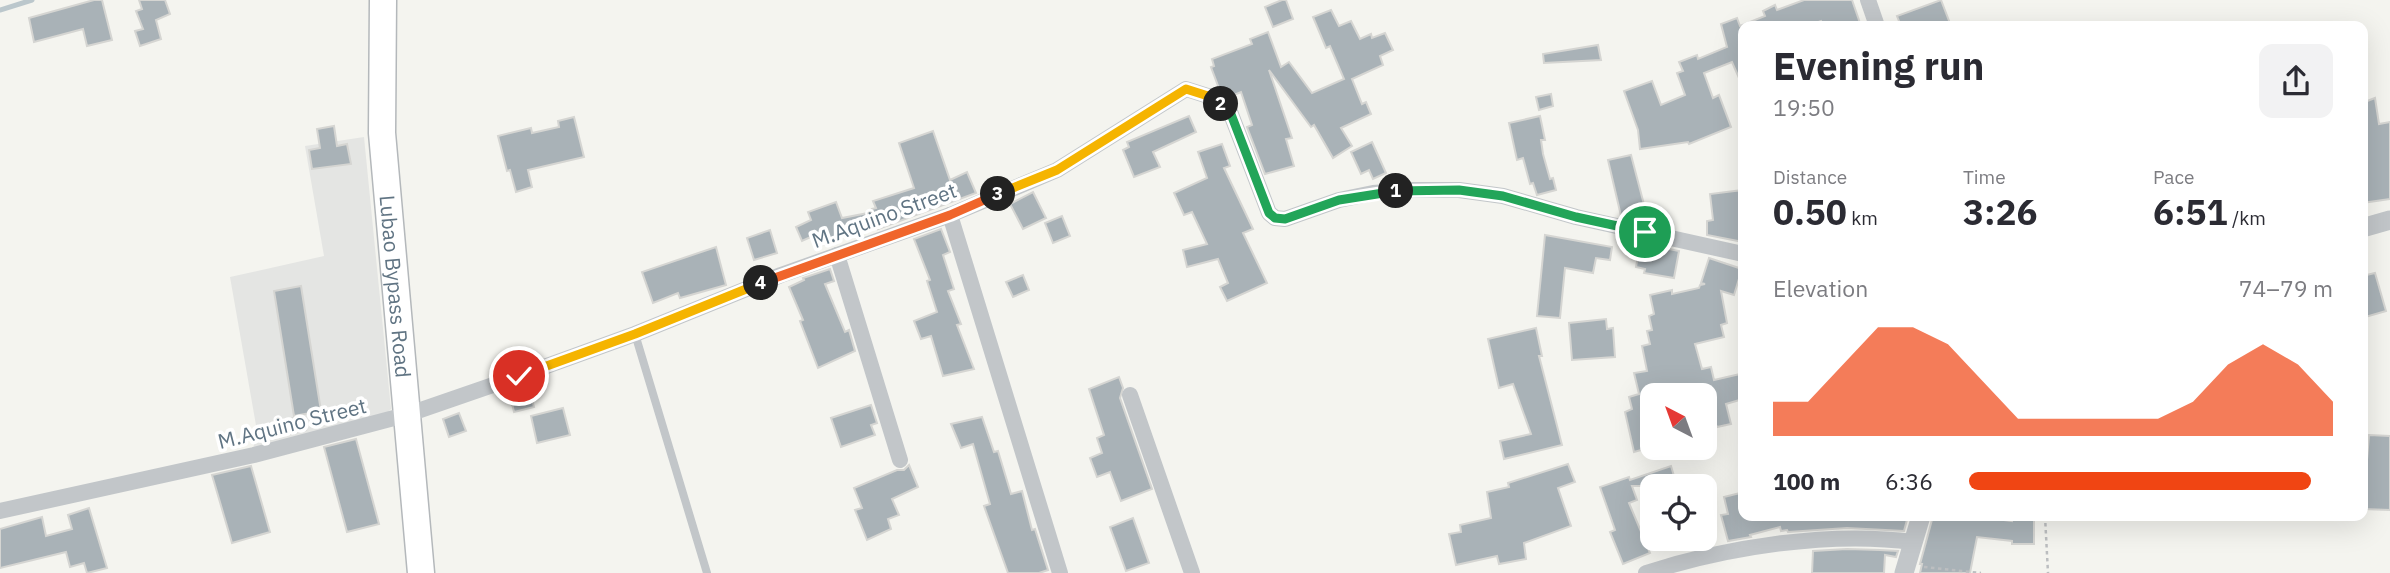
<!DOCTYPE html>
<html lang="en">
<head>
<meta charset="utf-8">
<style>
  :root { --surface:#fff; --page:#f2f2f3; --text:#2b2b33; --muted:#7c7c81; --accent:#f04513 }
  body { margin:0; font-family:"IBM Plex Sans",sans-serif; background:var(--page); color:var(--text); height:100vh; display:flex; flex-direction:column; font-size:26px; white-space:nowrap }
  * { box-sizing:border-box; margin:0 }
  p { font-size:23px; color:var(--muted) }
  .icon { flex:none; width:38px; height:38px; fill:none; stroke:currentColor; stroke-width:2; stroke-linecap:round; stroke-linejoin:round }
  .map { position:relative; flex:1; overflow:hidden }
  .side { position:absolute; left:1738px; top:21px; width:630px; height:500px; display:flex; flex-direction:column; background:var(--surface); border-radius:14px; box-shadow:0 7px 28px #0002 }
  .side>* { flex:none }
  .needle { width:46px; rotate:319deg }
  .tools { position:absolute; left:1640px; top:383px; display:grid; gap:14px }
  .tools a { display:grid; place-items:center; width:77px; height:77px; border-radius:14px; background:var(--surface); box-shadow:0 7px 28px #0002; font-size:35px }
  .pin { position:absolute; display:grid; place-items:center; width:60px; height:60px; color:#fff; margin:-30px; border:4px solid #fff; border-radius:50%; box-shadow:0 2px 7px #0007 }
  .km { position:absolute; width:35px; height:35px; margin:-18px; border-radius:50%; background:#222; color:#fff; font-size:19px; line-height:35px; text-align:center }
  .round { display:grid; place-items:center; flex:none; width:74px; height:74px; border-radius:14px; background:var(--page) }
  .overview { display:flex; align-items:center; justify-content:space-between; height:119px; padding:0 35px }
  h1 { font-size:38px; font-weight:700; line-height:52px }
  .figures { display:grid; grid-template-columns:repeat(3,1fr); gap:10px; height:119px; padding:7px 35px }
  .figures div { display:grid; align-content:center }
  .figures b { font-size:35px; font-weight:700 }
  .figures small { font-size:19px; font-weight:400 }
  .figures p { font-size:19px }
  .chart { height:196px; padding:14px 35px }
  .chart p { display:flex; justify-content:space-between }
  .chart svg { width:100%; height:126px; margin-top:7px; fill:var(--accent); opacity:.7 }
  ul { padding:0 35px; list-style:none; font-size:23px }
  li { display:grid; grid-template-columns:112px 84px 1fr; align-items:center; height:52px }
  li i { height:18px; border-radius:9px; background:var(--accent) }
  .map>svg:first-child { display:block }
  .built { fill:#e4e5e3 }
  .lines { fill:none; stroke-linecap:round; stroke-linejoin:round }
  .stream { stroke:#bbc7cc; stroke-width:5 }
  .building { fill:#a9b2b7; stroke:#d5d5d2; stroke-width:2 }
  .trunk-casing { stroke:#b4b8bb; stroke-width:29 }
  .path { stroke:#bcbec0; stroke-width:2.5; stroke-dasharray:3.5 3.5; stroke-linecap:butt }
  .service { stroke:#c2c6c9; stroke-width:8 }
  .minor { stroke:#c2c6c9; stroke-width:16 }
  .tertiary { stroke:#c2c6c9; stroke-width:19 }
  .trunk { stroke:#fff; stroke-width:26 }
  .split-1-casing { stroke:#fff; stroke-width:14 }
  .split-2-casing { stroke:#fff; stroke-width:14 }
  .split-3-casing { stroke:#fff; stroke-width:14 }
  .split-4-casing { stroke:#fff; stroke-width:14 }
  .split-5-casing { stroke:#fff; stroke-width:14 }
  .split-1 { stroke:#22a559; stroke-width:9 }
  .split-2 { stroke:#22a559; stroke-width:9 }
  .split-3 { stroke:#f5b400; stroke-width:9 }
  .split-4 { stroke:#f0652b; stroke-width:9 }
  .split-5 { stroke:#f5b400; stroke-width:9 }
  .labels { text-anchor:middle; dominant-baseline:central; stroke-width:7; stroke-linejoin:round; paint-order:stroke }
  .street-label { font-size:21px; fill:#607483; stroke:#fff }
</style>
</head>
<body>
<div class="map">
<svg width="2390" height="573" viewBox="0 0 2390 573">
  <rect width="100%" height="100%" fill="#f4f4ef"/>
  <path class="built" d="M 364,137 L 391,409 L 387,413 L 253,449 L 257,431 L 230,277 L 324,256 L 305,146 Z"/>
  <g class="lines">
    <path class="stream" d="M 0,10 L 32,0"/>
  </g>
  <g class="building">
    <path d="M 94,0 L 102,0 L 112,40 L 87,46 L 83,29 L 34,42 L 29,18 Z"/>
    <path d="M 139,0 L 165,0 L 170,14 L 156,20 L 161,39 L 140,46 L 135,31 L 143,29 L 136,11 L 142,9 Z"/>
    <path d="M 1282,0 L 1286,0 L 1293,19 L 1273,27 L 1265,7 Z"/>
    <path d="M 1804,0 L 1852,0 L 1861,26 L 1823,26 L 1821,21 L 1808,26 L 1743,26 L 1743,87 L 1732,62 L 1704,73 L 1713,98 L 1719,95 L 1731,127 L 1689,144 L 1688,142 L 1640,149 L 1638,130 L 1624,91 L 1652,81 L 1661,105 L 1685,95 L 1677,73 L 1683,71 L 1679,62 L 1697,55 L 1698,59 L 1727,47 L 1721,24 L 1737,18 L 1740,26 L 1765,16 L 1763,11 L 1775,5 L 1777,10 Z"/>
    <path d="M 1941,0 L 1951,26 L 1901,26 L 1897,16 Z"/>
    <path d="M 1331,10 L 1339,26 L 1351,21 L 1360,39 L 1371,34 L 1372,38 L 1385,33 L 1393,50 L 1380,56 L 1383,65 L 1352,79 L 1362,104 L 1366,102 L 1371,114 L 1341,128 L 1352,146 L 1333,158 L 1314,125 L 1311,127 L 1269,70 L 1292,138 L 1286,139 L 1294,166 L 1265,174 L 1247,127 L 1252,125 L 1241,92 L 1229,97 L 1220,91 L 1211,67 L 1214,66 L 1212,59 L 1252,44 L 1250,39 L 1268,32 L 1281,67 L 1289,62 L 1312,93 L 1344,79 L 1330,46 L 1326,48 L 1313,17 Z"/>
    <path d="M 1598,45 L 1601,60 L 1544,63 L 1543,54 Z"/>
    <path d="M 1551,94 L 1553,106 L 1539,110 L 1536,97 Z"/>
    <path d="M 2375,98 L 2379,124 L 2390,122 L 2390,199 L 2362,203 L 2362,103 Z"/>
    <path d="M 1189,116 L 1196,132 L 1153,152 L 1160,167 L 1134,177 L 1123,150 L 1129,147 L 1127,142 Z"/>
    <path d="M 1540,116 L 1545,140 L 1541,140 L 1543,154 L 1550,179 L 1553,178 L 1556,190 L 1537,195 L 1533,183 L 1530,184 L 1523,158 L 1517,160 L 1509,123 Z"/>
    <path d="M 574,117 L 584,157 L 528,170 L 532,187 L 516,192 L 510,170 L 507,171 L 498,136 L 531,128 L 532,133 L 559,127 L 558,121 Z"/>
    <path d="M 334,126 L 337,146 L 347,144 L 351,164 L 312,169 L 309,150 L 320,148 L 317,129 Z"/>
    <path d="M 933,131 L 950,180 L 967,172 L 976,193 L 878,229 L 878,226 L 836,234 L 838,241 L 818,246 L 815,235 L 802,241 L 796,227 L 811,220 L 808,212 L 836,202 L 842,218 L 873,212 L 872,209 L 876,208 L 873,201 L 914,188 L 899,143 Z"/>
    <path d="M 1372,142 L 1386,173 L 1373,179 L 1369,170 L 1361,174 L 1351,152 Z"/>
    <path d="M 1222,144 L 1230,166 L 1224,168 L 1253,229 L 1243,233 L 1267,283 L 1227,301 L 1220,287 L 1228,283 L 1218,259 L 1187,267 L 1183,250 L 1207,244 L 1192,212 L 1184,215 L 1174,193 L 1207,178 L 1198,152 Z"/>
    <path d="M 1631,155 L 1647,216 L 1633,219 L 1621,216 L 1608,160 Z"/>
    <path d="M 1743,190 L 1743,242 L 1707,235 L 1707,221 L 1713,220 L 1710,194 Z"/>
    <path d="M 1033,192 L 1046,218 L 1023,229 L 1010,204 Z"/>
    <path d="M 1062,216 L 1070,236 L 1053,243 L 1045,223 Z"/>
    <path d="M 941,229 L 950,252 L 943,255 L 954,289 L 948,291 L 961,324 L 957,325 L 974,369 L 943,376 L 931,336 L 921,339 L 914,321 L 937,312 L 927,281 L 930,280 L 914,239 Z"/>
    <path d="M 770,230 L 777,253 L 754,260 L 747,238 Z"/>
    <path d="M 1545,235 L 1612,247 L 1610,260 L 1596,258 L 1593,273 L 1565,268 L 1560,318 L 1537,316 Z"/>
    <path d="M 1649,245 L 1679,251 L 1674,278 L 1644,273 L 1645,269 L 1636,267 L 1638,255 L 1647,256 Z"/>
    <path d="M 716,247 L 726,285 L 680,298 L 678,293 L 653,303 L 642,272 Z"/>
    <path d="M 1709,258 L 1742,269 L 1734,295 L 1721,291 L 1727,323 L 1721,325 L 1724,337 L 1695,344 L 1702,369 L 1711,367 L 1714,380 L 1740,374 L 1743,399 L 1726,404 L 1731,424 L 1717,427 L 1715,423 L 1704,426 L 1704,396 L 1648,396 L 1652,409 L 1652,447 L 1634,452 L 1625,412 L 1632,409 L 1629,397 L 1639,394 L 1634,373 L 1647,371 L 1642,346 L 1650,344 L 1647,331 L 1652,330 L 1649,316 L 1654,314 L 1650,295 L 1672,290 L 1672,294 L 1699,288 L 1700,285 L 1705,284 L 1701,283 Z"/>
    <path d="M 830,269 L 834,281 L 825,284 L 845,332 L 849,330 L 855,351 L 818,368 L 800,321 L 803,320 L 789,287 L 804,280 L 803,278 Z"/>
    <path d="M 2375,273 L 2386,311 L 2362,318 L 2362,276 Z"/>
    <path d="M 1023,275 L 1029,290 L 1013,297 L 1006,282 Z"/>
    <path d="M 301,286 L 321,411 L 294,416 L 274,291 Z"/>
    <path d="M 1606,319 L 1607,329 L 1613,328 L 1615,357 L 1572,360 L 1569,323 Z"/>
    <path d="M 1536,328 L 1542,356 L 1539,356 L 1562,445 L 1504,459 L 1500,441 L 1531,434 L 1513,384 L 1499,388 L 1488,339 Z"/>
    <path d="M 1119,377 L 1123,388 L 1120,398 L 1152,489 L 1121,501 L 1110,472 L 1097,477 L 1090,458 L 1102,453 L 1097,438 L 1104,435 L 1089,389 Z"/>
    <path d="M 528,384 L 534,407 L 514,412 L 509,391 Z"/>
    <path d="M 871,405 L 877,423 L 871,425 L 875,435 L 841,447 L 831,418 Z"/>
    <path d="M 563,408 L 570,435 L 537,443 L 531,416 Z"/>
    <path d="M 459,413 L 466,431 L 449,437 L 443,419 Z"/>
    <path d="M 302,416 L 306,430 L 290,434 L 286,420 Z"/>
    <path d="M 982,417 L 994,452 L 998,451 L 1011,494 L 1022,491 L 1032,530 L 1035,529 L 1048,570 L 1039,573 L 1008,573 L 984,506 L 990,504 L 973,444 L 961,448 L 951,424 Z"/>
    <path d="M 2369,435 L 2390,436 L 2390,510 L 2363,509 Z"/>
    <path d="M 356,439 L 379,524 L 347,532 L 324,447 Z"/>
    <path d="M 1568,464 L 1575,482 L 1558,488 L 1571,526 L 1524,543 L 1526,559 L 1499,564 L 1497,556 L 1456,565 L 1449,534 L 1461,532 L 1460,525 L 1491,518 L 1487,492 L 1509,487 L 1508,483 Z"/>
    <path d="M 909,465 L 918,487 L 892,499 L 899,515 L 888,519 L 891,529 L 867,540 L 855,510 L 862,508 L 854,488 L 897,470 L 904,470 Z"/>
    <path d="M 251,466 L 270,532 L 232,543 L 212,475 Z"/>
    <path d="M 1671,466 L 1677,486 L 1632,486 L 1637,500 L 1629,503 L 1650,553 L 1623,564 L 1610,532 L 1615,530 L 1600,487 L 1629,477 L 1630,480 Z"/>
    <path d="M 1740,493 L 1743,516 L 1908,516 L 1904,531 L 1847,528 L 1788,532 L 1787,530 L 1781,531 L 1780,527 L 1750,535 L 1751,537 L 1728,541 L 1721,515 L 1728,514 L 1724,497 Z"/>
    <path d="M 89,508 L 107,568 L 87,573 L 84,563 L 70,567 L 66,552 L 0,568 L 0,529 L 42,517 L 46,536 L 72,529 L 68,515 Z"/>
    <path d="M 1933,516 L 1974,516 L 2012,521 L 2012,518 L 2034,518 L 2034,544 L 2012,544 L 2012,541 L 1977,537 L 1970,573 L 1920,573 L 1922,564 L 1920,564 Z"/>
    <path d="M 1133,518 L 1149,563 L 1126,571 L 1110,527 Z"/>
    <path d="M 1847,549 L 1880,550 L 1898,551 L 1896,557 L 1885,555 L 1884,573 L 1812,573 L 1813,551 Z"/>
  </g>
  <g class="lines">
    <g class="trunk-casing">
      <g id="trunk">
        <path id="s1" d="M 383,0 L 382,133 L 421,573"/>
      </g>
    </g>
    <g class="path">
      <path d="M 2045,516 L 2048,573"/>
      <path d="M 1924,567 L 1981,573"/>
    </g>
    <path class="service" d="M 635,334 L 707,573"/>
    <g class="minor">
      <path d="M 1868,0 L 1877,26"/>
      <path d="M 950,215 L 1060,573"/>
      <path d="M 837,255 L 900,460"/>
      <path d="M 1130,395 L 1192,573"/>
      <path d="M 0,511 L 254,455 L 409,414 L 519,376 L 635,334 L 781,275 L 950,215 L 1057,170 L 1186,89 L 1208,96 L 1229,109 L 1269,213 L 1275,218 L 1285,219 L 1339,200 L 1373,193 L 1413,190 L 1459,190 L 1503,196 L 1576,217 L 1743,254"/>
      <path d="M 1646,573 C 1726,547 1829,531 1913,542"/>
    </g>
    <g class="tertiary">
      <path d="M 2362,228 L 2390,220"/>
      <path d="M 1904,573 L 1921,516"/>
    </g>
    <use href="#trunk" class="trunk"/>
  </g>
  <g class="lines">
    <g class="split-1-casing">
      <path id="split-1" d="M 1396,191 L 1459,190 L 1503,196 L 1576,217 L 1645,232"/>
    </g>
    <g class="split-2-casing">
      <path id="split-2" d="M 1221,104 L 1229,109 L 1269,213 L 1275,218 L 1285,219 L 1339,200 L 1396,191"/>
    </g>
    <g class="split-3-casing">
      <path id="split-3" d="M 998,194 L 1057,170 L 1186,89 L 1208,96 L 1221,104"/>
    </g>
    <g class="split-4-casing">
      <path id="split-4" d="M 761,283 L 950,215 L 998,194"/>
    </g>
    <g class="split-5-casing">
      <path id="split-5" d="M 519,376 L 635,334 L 761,283"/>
    </g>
    <use href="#split-1" class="split-1"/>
    <use href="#split-2" class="split-2"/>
    <use href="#split-3" class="split-3"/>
    <use href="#split-4" class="split-4"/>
    <use href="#split-5" class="split-5"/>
  </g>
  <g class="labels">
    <g class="street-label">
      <text transform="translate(884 215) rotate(-20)">M.Aquino Street</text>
      <text stroke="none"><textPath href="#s1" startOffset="287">Lubao Bypass Road</textPath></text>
      <text transform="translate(292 423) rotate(-14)">M.Aquino Street</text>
    </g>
  </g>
</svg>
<div class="tools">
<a><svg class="needle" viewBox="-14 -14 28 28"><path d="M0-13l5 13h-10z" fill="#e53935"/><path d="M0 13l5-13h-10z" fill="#7c7c81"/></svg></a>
<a><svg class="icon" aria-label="locate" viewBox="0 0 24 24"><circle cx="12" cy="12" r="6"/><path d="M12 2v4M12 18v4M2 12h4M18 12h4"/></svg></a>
</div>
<div class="pin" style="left:1645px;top:232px;background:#1e9e55"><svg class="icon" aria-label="arrive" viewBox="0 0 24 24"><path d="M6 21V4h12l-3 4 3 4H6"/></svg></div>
<div class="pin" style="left:519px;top:376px;background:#d93025"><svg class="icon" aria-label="check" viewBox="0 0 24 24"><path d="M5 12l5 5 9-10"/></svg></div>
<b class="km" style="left:1396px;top:191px">1</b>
<b class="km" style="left:1221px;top:104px">2</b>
<b class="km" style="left:998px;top:194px">3</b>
<b class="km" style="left:761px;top:283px">4</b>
<section class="side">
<div class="overview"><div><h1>Evening run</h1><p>19:50</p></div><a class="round"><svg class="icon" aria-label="share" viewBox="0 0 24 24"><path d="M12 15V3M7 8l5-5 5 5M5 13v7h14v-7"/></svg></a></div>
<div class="figures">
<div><p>Distance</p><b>0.50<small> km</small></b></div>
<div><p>Time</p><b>3:26</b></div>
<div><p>Pace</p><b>6:51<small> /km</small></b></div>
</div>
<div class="chart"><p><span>Elevation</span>74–79 m</p>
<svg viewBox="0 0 160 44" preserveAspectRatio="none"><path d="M0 44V32L10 32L20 19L30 6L40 6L50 12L60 25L70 38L80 38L90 38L100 38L110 38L120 32L130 19L140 12L150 19L160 32V44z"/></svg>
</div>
<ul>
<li><b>100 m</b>6:36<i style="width:94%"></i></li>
</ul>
</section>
</div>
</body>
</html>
